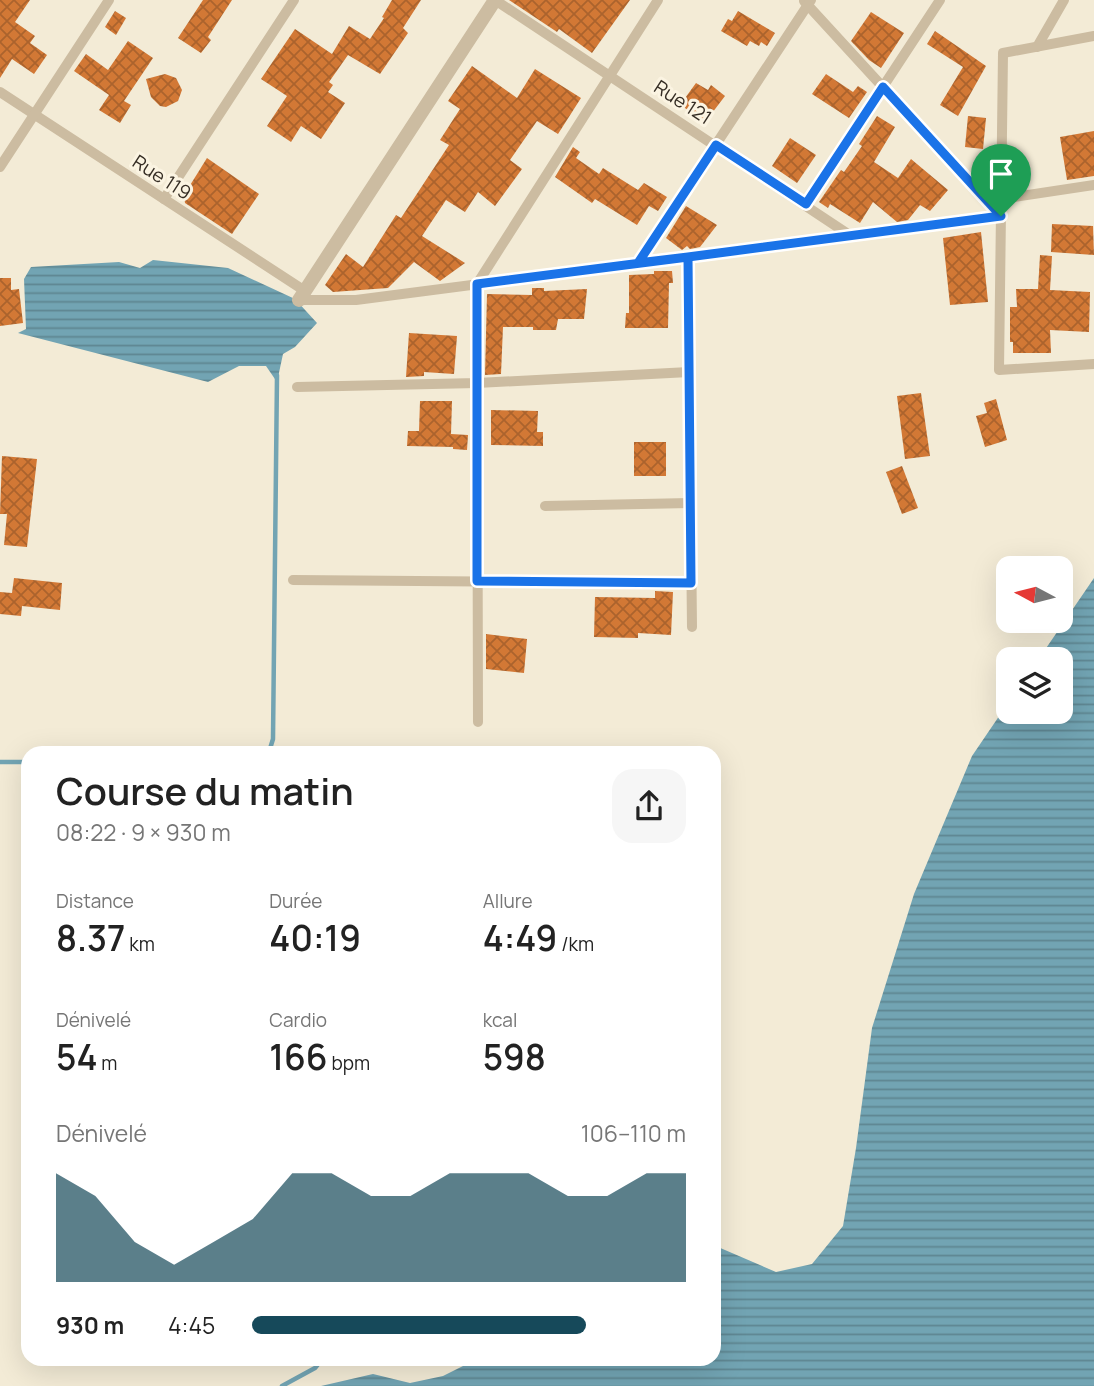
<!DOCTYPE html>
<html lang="fr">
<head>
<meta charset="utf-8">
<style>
  :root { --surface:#fff; --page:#f6f6f6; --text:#222; --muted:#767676; --accent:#16495a }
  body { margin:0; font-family:Manrope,sans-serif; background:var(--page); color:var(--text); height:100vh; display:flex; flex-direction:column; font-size:26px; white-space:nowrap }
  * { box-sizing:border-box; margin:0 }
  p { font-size:23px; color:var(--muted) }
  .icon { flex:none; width:38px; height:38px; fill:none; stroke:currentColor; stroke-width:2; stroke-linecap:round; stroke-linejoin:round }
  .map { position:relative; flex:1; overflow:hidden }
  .details { position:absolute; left:21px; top:746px; width:700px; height:620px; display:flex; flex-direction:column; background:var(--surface); border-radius:21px; box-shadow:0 7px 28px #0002 }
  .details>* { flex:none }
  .needle { width:46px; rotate:277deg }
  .tools { position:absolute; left:996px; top:556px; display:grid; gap:14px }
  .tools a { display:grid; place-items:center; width:77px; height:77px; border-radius:14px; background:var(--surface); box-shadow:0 7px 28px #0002; font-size:35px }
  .pin { position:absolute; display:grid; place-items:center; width:60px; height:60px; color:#fff; margin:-72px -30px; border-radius:50% 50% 50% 0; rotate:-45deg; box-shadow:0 0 7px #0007 }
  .pin .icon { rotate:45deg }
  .round { display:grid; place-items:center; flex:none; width:74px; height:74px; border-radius:21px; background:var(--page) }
  .overview { display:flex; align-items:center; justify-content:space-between; height:119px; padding:0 35px }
  h1 { font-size:38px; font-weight:600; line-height:52px }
  .metrics { display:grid; grid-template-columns:repeat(3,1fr); gap:10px; height:119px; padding:7px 35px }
  .metrics div { display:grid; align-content:center }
  .metrics b { font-size:35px; font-weight:600 }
  .metrics small { font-size:19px; font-weight:400 }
  .metrics p { font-size:19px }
  .chart { height:196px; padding:14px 35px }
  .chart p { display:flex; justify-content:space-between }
  .chart svg { width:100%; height:126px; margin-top:7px; fill:var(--accent); opacity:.7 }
  ul { padding:0 35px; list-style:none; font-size:23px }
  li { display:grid; grid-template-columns:112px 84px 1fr; align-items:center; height:52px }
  li i { height:18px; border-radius:9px; background:var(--accent) }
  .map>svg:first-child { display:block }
  .water { fill:url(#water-rules) }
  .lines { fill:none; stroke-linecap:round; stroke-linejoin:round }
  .stream { stroke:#72a4b3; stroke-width:4.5 }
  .building { fill:url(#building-cross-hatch) }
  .minor { stroke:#ccbca1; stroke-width:10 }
  .tertiary { stroke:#ccbca1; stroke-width:14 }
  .route-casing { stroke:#fff; stroke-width:14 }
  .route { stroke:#1a73e8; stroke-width:9 }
  .labels { text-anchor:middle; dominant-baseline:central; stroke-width:6; stroke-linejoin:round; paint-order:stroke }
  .street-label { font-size:19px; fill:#352d24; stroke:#fbf4e2 }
</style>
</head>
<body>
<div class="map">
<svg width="1094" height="1386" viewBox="0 0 1094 1386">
  <defs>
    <pattern id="water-rules" width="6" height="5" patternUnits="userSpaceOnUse" patternTransform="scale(1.75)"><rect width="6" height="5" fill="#72a4b3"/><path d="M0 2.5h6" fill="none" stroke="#5e8691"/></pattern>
    <pattern id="building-cross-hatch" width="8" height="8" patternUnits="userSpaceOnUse" patternTransform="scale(1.75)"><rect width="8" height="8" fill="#d27835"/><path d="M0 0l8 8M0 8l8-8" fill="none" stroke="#ab632d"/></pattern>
  </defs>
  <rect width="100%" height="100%" fill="#f3ebd6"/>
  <g class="water">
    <path d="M 153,260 L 228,268 L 295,299 L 317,323 L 295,347 L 283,354 L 277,382 L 266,366 L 239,366 L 208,382 L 18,333 L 26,329 L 24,279 L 31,267 L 119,262 L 140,268 Z"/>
    <path d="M 1094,578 L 1094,1386 L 321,1386 L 373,1374 L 410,1383 L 443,1376 L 479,1358 L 714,1358 L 714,1243 L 718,1247 L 776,1272 L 812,1264 L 843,1226 L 856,1148 L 872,1028 L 914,894 L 972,756 L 1008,703 L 1008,712 L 1060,712 L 1060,660 L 1038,660 Z"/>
  </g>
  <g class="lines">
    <g class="stream">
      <path d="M 269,752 L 273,739 L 277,375"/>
      <path d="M 0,762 L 28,762"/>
      <path d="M 282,1386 L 315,1368 L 323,1358"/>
    </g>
  </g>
  <g class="building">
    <path d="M 0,0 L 30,0 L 15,22 L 35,36 L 30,43 L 47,55 L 34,74 L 12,59 L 0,78 Z"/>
    <path d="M 203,0 L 232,0 L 208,37 L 211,40 L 201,53 L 178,38 Z"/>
    <path d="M 392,0 L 421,0 L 403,28 L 408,33 L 380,74 L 348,55 L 329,82 L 333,85 L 328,92 L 345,103 L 321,139 L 301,126 L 291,142 L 267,126 L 287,96 L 261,79 L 295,29 L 332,54 L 349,26 L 370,39 L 384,18 L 382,17 Z"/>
    <path d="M 509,0 L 630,0 L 592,53 L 559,29 L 557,32 Z"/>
    <path d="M 115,11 L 126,18 L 116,35 L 105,27 Z"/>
    <path d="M 738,11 L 775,33 L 767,46 L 761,42 L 759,46 L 750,41 L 747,46 L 721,31 L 728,19 L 732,21 Z"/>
    <path d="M 871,12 L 904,33 L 881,68 L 869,60 L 851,41 Z"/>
    <path d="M 935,31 L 986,66 L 958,116 L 940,105 L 963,67 L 927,44 Z"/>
    <path d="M 128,41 L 153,58 L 124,101 L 131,105 L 120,123 L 99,110 L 109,95 L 74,71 L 86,54 L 108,70 Z"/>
    <path d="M 472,66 L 517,98 L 535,69 L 581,98 L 558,134 L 537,121 L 510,160 L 522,169 L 495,206 L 478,192 L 465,212 L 446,200 L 422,236 L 465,263 L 440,281 L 414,262 L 388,288 L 333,292 L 325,285 L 346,254 L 363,267 L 396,215 L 401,218 L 449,145 L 440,140 L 460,109 L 448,101 Z"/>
    <path d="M 165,74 L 176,78 L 182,90 L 178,101 L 166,107 L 160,106 L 151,97 L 146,79 Z"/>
    <path d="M 826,74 L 853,92 L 858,86 L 867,92 L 849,118 L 812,94 Z"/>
    <path d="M 696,83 L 708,90 L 711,85 L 725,96 L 706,121 L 680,105 Z"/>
    <path d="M 877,116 L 895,127 L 874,162 L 898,178 L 911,159 L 948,190 L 930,211 L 920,205 L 908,220 L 897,222 L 873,202 L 860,223 L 830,204 L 828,208 L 819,202 L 841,170 L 844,172 L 862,146 L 859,144 Z"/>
    <path d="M 968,116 L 986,118 L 983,149 L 965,147 Z"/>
    <path d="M 1094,131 L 1094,176 L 1067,180 L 1060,137 Z"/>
    <path d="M 790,138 L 816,155 L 797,183 L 772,166 Z"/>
    <path d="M 573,147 L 580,152 L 576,158 L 599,174 L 603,168 L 638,190 L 644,183 L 667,197 L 658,211 L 649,206 L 637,225 L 595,199 L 592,203 L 555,177 Z"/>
    <path d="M 207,158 L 259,194 L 232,234 L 185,203 L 184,195 Z"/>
    <path d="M 686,206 L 717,225 L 700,247 L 690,249 L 687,246 L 682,250 L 666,238 Z"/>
    <path d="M 1052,224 L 1093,226 L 1094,255 L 1051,252 Z"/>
    <path d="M 981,232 L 988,302 L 950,305 L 943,238 Z"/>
    <path d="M 1040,255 L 1052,256 L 1050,290 L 1090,292 L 1089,332 L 1050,330 L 1051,353 L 1013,353 L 1013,342 L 1010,342 L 1010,307 L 1017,307 L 1016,289 L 1038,289 Z"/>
    <path d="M 654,271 L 672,271 L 673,283 L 669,283 L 668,328 L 625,328 L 626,313 L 629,313 L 629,275 L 654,274 Z"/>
    <path d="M 0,278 L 11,278 L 11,290 L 19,289 L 23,323 L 0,326 Z"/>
    <path d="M 532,288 L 544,288 L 544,291 L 587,289 L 584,319 L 558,319 L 556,330 L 533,330 L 533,327 L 503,327 L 501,374 L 485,375 L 487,294 L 532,295 Z"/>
    <path d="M 409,333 L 457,336 L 454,374 L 424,372 L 424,376 L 406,377 Z"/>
    <path d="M 921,393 L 930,456 L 905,459 L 897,396 Z"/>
    <path d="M 996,399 L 1007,440 L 985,447 L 976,416 L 987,413 L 984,403 Z"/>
    <path d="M 420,401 L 452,401 L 451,434 L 468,435 L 467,450 L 453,449 L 453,447 L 407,446 L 408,431 L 419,431 Z"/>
    <path d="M 491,410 L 538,411 L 537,432 L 543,432 L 543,446 L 491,445 Z"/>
    <rect x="634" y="442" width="32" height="34"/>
    <path d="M 2,456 L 37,459 L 27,547 L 4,545 L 7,514 L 0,514 Z"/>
    <path d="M 902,466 L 918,508 L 902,514 L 886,472 Z"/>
    <path d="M 14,578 L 62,583 L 60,610 L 22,606 L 21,616 L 0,614 L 0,592 L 12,593 Z"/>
    <path d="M 655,591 L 673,592 L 671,635 L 638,633 L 638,638 L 594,637 L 595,597 L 655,598 Z"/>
    <path d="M 486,634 L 527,639 L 524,673 L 486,669 Z"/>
  </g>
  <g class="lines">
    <g class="minor">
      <path d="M 495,0 L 851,236"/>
      <path d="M 804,1 L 1001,216"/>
      <path d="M 1094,36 L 1003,53 L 999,370 L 1094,364"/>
      <path d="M 1037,47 L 1064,0"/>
      <path d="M 0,92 L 305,291"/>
      <path d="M 0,167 L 109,0"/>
      <path d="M 164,199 L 294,0"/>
      <path d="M 1001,199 L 1094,185"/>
      <path d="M 806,204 L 940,0"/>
      <path d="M 688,257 L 692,627"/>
      <path d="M 638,263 L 811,0"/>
      <path d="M 299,300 L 356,300 L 1001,216"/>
      <path d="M 297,387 L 477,383 L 689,372"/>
      <path d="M 545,506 L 690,503"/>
      <path d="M 293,580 L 691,583"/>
      <path d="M 478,722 L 477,284 L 658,0"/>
    </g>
    <path class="tertiary" d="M 299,300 L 495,0"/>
  </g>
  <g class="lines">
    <g class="route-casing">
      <path id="route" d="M 1001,216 L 688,257 L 477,284 L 477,581 L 691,583 L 688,257 L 638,263 L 716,145 L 806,204 L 883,87 L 1001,216"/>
    </g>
    <use href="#route" class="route"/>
  </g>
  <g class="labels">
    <g class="street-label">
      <text transform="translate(683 102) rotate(33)">Rue 121</text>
      <text transform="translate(162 177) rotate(33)">Rue 119</text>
    </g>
  </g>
</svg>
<div class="tools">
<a><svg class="needle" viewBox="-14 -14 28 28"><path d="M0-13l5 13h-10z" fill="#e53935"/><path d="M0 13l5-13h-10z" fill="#767676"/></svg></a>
<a><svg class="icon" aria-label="layers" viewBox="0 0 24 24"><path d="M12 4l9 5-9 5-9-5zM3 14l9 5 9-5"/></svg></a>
</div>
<div class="pin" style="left:1001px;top:216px;background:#1e9e55"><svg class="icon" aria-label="arrive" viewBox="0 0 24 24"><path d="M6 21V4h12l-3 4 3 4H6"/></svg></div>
<section class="details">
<div class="overview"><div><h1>Course du matin</h1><p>08:22 · 9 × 930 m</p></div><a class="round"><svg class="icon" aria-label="share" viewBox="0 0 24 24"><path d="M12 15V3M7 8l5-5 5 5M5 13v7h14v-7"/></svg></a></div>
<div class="metrics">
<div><p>Distance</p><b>8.37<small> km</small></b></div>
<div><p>Durée</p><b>40:19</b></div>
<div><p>Allure</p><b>4:49<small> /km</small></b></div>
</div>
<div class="metrics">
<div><p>Dénivelé</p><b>54<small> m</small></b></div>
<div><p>Cardio</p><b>166<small> bpm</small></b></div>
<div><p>kcal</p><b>598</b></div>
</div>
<div class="chart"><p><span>Dénivelé</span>106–110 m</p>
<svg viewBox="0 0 160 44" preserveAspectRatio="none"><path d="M0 44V6L10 14L20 30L30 38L40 30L50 22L60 6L70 6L80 14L90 14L100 6L110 6L120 6L130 14L140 14L150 6L160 6V44z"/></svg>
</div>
<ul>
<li><b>930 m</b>4:45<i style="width:77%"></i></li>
</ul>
</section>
</div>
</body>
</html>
